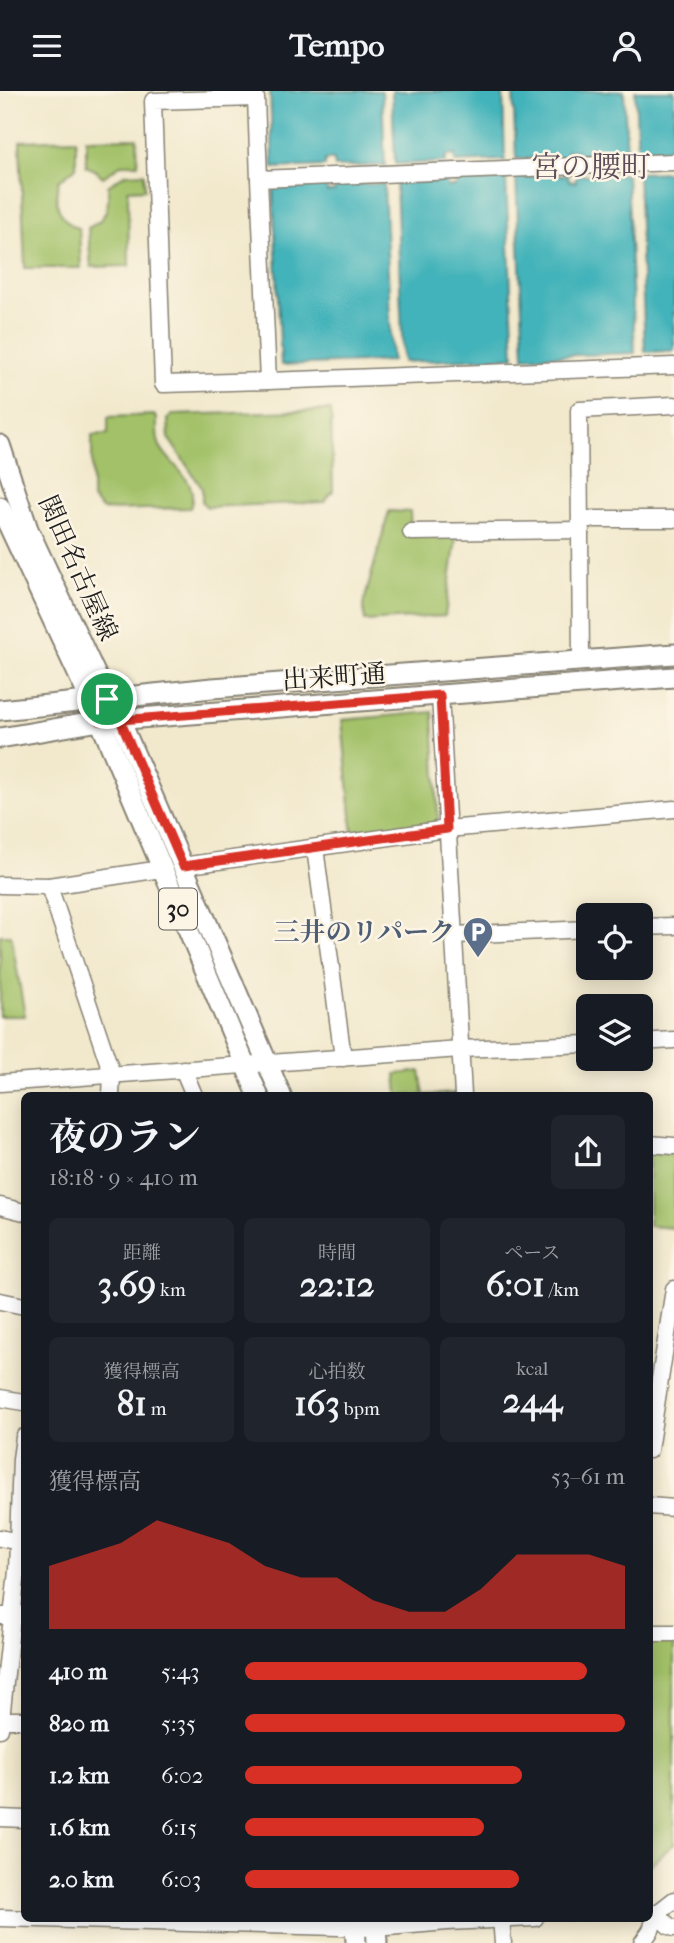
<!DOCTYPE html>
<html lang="ja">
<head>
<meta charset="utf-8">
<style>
  :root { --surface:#171b24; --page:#20242c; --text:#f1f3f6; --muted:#9ea1a6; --accent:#d93025 }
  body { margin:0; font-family:"IM FELL French Canon","Noto Serif JP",serif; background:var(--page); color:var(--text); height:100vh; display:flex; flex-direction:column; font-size:26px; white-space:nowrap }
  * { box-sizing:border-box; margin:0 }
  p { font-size:23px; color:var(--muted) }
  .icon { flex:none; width:38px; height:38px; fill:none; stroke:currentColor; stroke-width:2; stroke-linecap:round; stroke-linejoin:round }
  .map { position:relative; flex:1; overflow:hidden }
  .details { position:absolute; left:21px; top:1001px; width:632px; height:830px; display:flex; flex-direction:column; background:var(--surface); border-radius:10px; box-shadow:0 4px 18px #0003 }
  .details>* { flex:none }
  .fabs { position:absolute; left:576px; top:812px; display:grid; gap:14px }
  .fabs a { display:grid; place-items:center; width:77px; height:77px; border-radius:10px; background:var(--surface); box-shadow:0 4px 18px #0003; font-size:35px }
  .pin { position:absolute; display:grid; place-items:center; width:60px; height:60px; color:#fff; margin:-30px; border:4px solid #fff; border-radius:50%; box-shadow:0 2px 7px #0007 }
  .round { display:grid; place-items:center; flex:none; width:74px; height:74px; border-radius:10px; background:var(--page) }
  .overview { display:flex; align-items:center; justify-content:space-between; height:119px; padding:0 28px }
  h1 { font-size:38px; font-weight:700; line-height:52px }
  .metrics { display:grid; grid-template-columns:repeat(3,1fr); gap:10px; height:119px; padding:7px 28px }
  .metrics div { display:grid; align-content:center; border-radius:10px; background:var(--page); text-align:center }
  .metrics b { font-size:35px; font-weight:700 }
  .metrics small { font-size:19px; font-weight:400 }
  .metrics p { font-size:19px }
  .chart { height:196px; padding:14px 28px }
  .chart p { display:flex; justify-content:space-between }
  .chart svg { width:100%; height:126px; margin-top:7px; fill:var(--accent); opacity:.7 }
  ul { padding:0 28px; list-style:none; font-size:23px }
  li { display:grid; grid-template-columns:112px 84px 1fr; align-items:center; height:52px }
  li i { height:18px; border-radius:9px; background:var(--accent) }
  header { display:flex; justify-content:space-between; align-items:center; height:91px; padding:0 28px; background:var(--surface); font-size:32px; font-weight:700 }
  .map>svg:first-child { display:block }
  .green { fill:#a2c168; stroke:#5f6e42; stroke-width:2 }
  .water { fill:#43b3ba; stroke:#30686b; stroke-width:2 }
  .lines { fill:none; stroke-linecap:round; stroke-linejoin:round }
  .minor-casing { stroke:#878274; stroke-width:19 }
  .major-casing { stroke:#878274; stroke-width:23 }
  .minor { stroke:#fff; stroke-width:16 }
  .major { stroke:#fff; stroke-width:19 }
  .route-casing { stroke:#fff; stroke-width:14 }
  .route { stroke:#d93025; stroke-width:9 }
  .labels { text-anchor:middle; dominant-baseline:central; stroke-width:5; stroke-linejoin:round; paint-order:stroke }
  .shield { fill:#fcf5e5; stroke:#5f5d58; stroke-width:2 }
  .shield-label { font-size:24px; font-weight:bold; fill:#1c1c1c }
  .street-label { font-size:26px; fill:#1c1c1c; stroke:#fcf5e5 }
  .service-label { font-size:26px; font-weight:bold; fill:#4e5e75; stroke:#fcf5e5; text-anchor:end }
  .quarter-label { font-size:30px; fill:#5d4d5b; stroke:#fcf5e5 }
</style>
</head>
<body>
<header><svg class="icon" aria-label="menu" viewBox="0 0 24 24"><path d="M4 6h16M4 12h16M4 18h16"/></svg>Tempo<svg class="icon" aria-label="person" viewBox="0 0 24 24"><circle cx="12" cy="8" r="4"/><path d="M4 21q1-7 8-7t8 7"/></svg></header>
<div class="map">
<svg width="674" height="1852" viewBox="0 0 674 1852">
  <rect width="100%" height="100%" fill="#fcf5e5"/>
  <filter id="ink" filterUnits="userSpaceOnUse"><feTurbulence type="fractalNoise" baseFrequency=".0143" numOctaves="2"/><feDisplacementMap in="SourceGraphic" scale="14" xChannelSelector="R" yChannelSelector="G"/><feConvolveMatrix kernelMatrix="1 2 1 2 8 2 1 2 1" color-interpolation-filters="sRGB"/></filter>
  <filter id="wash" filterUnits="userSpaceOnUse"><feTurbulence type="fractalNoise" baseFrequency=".00686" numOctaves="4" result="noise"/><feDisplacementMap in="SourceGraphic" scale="28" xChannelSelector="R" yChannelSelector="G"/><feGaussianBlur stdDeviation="1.57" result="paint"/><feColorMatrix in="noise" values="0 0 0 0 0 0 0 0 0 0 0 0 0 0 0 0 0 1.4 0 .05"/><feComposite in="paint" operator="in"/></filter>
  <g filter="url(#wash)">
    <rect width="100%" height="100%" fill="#f2e9cd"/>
    <g class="green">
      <path d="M 137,47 L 138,73 L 122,73 L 103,86 L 95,79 L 86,75 L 86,48 Z"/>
      <path d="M 76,48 L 76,76 L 59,90 C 53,112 58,128 79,138 L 81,177 L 25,177 L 20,52 L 21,50 Z"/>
      <path d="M 144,82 L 145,98 L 128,99 L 129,175 L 91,176 L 88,137 C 108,128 109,115 108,95 L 125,83 Z"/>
      <path d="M 331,319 L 333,400 L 324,411 L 207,416 L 202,411 L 202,397 L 169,348 L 168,328 L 172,324 Z"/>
      <path d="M 154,324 L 157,327 C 157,336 156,347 160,355 C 171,376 201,390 190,417 L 103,419 L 92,408 L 92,344 L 108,343 L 108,326 Z"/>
      <path d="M 389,420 L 410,421 L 411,441 L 457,441 L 445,525 L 365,530 L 363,514 Z"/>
      <path d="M 433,621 L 438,728 L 432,734 L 353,746 L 342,629 Z"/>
      <path d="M 0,844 L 11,844 L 25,925 L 0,925 Z"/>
      <path d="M 420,980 L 424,1004 L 456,1002 L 456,1004 L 398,1004 L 396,983 Z"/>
      <path d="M 649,1060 L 674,1062 L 674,1137 L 649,1135 Z"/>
      <path d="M 649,1550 L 674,1551 L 674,1753 L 649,1775 Z"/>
    </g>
    <g class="water">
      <path d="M 270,0 L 382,0 L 385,74 L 335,76 L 334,69 L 325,69 L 325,75 L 273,77 Z"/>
      <path d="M 392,0 L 503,0 L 505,69 L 455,71 L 455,64 L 446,65 L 446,71 L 395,73 Z"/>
      <path d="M 513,0 L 624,0 L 627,64 L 577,66 L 576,59 L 567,59 L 567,66 L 516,68 Z"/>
      <path d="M 635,0 L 674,0 L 674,62 L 638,63 Z"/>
      <path d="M 674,81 L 674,260 L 645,261 L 638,82 Z"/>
      <path d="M 627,83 L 635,262 L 524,266 L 516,86 L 568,84 L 569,90 L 576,91 L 576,84 Z"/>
      <path d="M 506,87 L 514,266 L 403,271 L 396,92 L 446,90 L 447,96 L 457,95 L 456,89 Z"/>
      <path d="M 335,93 L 384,93 L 392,270 L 281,274 L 273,96 L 326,94 L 327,101 L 335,100 Z"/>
    </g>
  </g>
  <g filter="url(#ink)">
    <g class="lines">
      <g class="minor-casing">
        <g id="minor">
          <path d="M 674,71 L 259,88 L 268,290 L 674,275"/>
          <path d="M 259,88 L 256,7 L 153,10 L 163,293 L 268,290"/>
          <path d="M 581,428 L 674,428"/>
          <path d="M 411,441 L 581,439"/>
          <path d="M 581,569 L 579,319 L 674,314"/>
          <path d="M 440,604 L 463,1004"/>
          <path d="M 315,757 L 343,967"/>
          <path d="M 182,775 L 447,738 L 674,718"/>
          <path d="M 0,794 L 49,795 L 161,778"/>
          <path d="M 49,795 L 112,983 L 111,1004"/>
          <path d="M 640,836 L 674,835"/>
          <path d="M 454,844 L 588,838"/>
          <path d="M 640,951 L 674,949"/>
          <path d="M 183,978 L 194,1004"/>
          <path d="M 0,992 L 460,958 L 588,953"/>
          <path d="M 649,1053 L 674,1055"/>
          <path d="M 0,1115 L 24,1121"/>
          <path d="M 0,1210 L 24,1215"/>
          <path d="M 0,1307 L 24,1311"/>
          <path d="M 649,1359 L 674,1198"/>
          <path d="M 649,1415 L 674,1417"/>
          <path d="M 0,1447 L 19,1451"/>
          <path d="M 0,1525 L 24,1525"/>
          <path d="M 649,1542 L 674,1542"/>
          <path d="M 0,1629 L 24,1629"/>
          <path d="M 0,1638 L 17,1480 L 21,1368 L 24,1346"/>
          <path d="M 0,1727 L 24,1728"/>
          <path d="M 649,1821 L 656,1823 L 674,1809"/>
          <path d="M 0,1827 L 376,1837 L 447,1831 L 535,1827"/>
          <path d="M 501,1827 L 503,1852"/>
          <path d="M 642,1852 L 651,1839 L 656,1823 L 669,1835 L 674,1837"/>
        </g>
      </g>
      <g class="major-casing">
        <g id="major">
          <path d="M 0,354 L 28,438 L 107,608 L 120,629 L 281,1004"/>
          <path d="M 0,416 L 100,630 L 258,1004"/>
          <path d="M 0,619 L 212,597 L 674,563"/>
          <path d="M 0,647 L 100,630 L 674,586"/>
          <path d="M 355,1827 L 356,1852"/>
          <path d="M 376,1827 L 377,1852"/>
        </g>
      </g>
      <use href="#minor" class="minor"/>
      <use href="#major" class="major"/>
    </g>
  </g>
  <g class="lines" filter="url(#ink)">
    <g class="route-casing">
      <path id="route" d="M 107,608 L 89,610 L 100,630 L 120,629 L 183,775 L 447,738 L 440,604 L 120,629 L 107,608"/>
    </g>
    <use href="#route" class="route"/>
  </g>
  <defs>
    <g id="parking-pin" transform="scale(1.575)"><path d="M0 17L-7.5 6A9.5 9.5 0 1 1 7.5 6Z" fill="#5c6f8a" stroke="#fcf5e5"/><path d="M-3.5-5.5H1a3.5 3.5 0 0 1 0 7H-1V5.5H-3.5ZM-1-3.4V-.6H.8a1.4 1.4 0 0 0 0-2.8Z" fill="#fff"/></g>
  </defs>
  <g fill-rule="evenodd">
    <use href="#parking-pin" x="478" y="841"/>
  </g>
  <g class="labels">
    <rect class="shield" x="159" y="797.5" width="38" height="41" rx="5"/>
    <g class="shield-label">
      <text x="178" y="818">30</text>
    </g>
    <g class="street-label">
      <text transform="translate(78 477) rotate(66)">関田名古屋線</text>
      <text transform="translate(334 586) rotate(-4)">出来町通</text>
    </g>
    <g class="service-label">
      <text x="455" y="841">三井のリパーク</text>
    </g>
    <g class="quarter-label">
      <text x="591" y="76">宮の腰町</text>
    </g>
  </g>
</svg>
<div class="fabs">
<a><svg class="icon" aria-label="locate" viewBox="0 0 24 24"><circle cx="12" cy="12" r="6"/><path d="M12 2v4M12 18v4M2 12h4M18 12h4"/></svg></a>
<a><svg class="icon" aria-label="layers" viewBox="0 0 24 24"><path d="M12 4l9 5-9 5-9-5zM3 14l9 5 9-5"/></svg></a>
</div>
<div class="pin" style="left:107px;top:608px;background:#1e9e55"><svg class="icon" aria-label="arrive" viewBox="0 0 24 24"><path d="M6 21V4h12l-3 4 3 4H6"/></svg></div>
<section class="details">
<div class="overview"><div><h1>夜のラン</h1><p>18:18 · 9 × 410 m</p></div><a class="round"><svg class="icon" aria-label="share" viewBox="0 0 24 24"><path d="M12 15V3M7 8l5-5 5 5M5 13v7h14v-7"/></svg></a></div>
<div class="metrics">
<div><p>距離</p><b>3.69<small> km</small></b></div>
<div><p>時間</p><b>22:12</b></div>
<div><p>ペース</p><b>6:01<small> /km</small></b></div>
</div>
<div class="metrics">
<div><p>獲得標高</p><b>81<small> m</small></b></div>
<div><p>心拍数</p><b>163<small> bpm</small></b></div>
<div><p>kcal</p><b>244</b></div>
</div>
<div class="chart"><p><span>獲得標高</span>53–61 m</p>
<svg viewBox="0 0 160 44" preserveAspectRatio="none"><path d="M0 44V22L10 18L20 14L30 6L40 10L50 14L60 22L70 26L80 26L90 34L100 38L110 38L120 30L130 18L140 18L150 18L160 22V44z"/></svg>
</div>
<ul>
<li><b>410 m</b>5:43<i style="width:90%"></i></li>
<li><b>820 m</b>5:35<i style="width:100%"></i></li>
<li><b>1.2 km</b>6:02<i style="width:73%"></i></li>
<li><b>1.6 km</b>6:15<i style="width:63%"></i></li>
<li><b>2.0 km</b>6:03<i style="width:72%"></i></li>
</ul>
</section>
</div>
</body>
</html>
